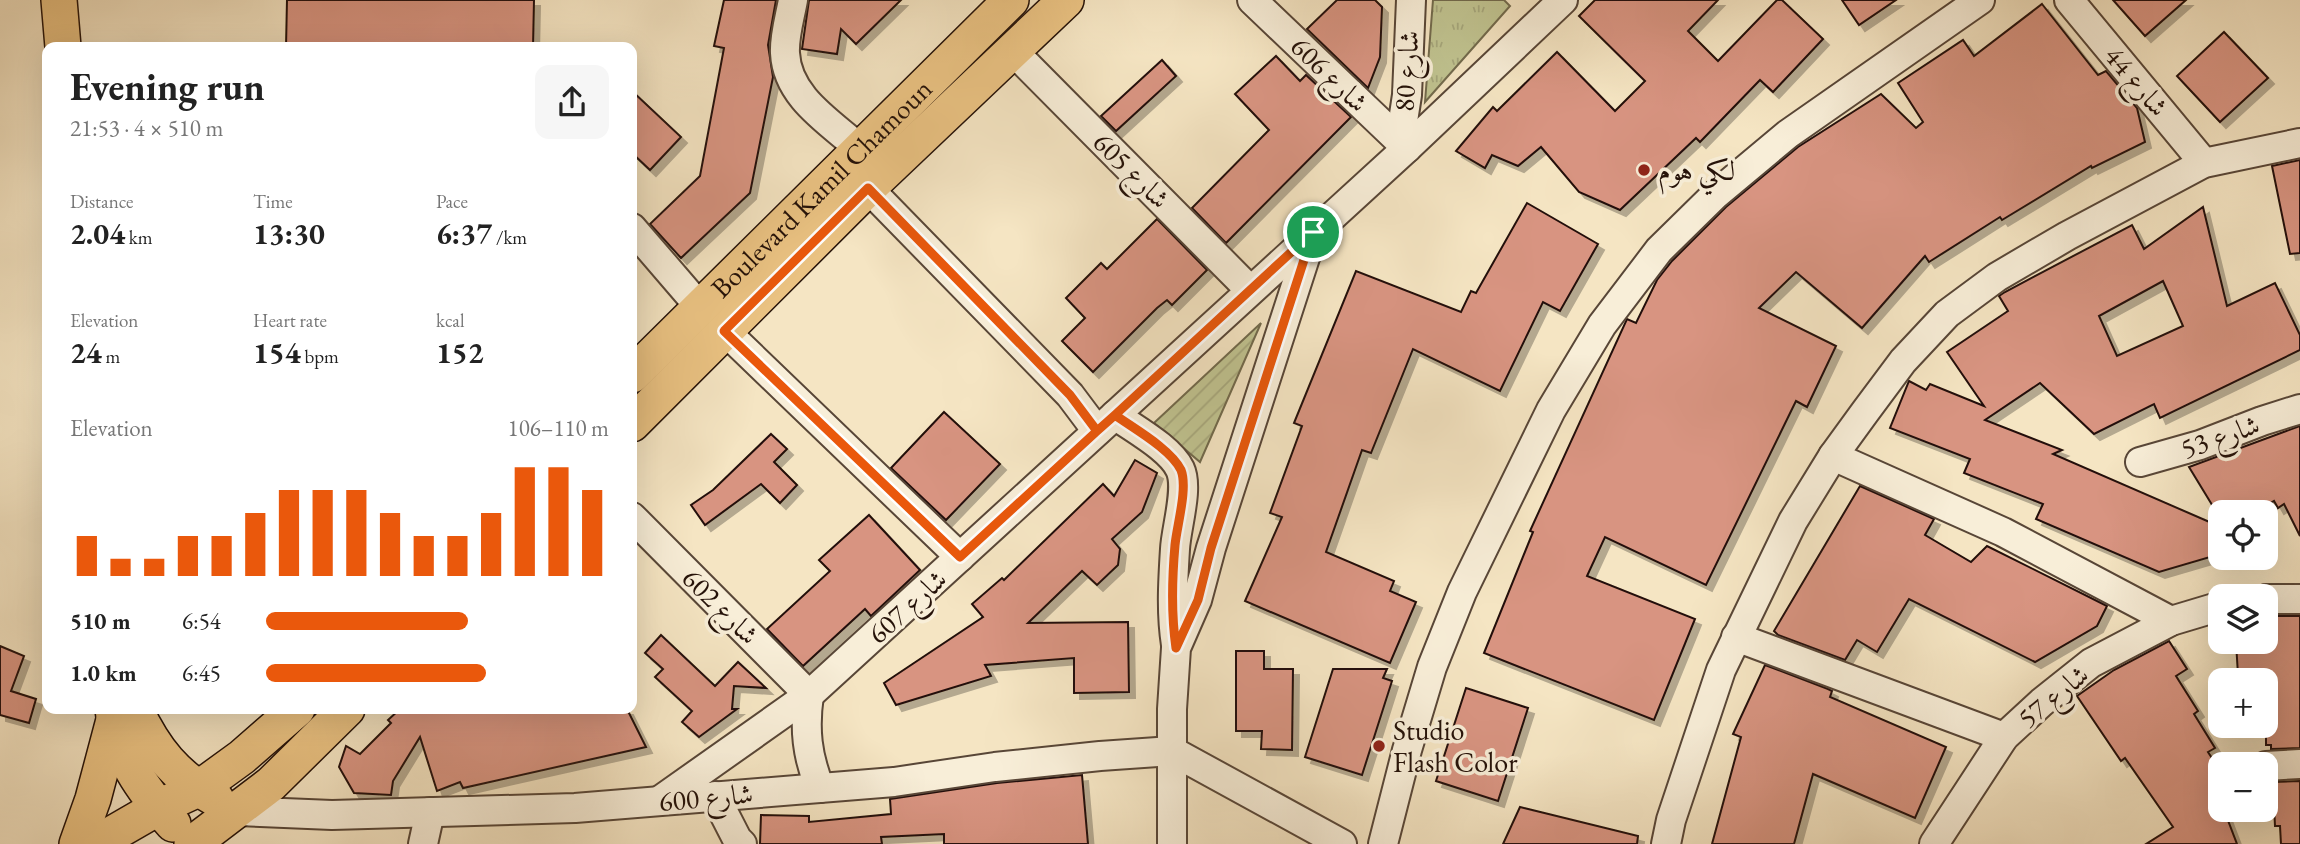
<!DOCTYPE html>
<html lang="en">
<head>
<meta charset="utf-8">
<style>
  :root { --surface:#fff; --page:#f6f6f6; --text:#222; --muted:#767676; --accent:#ea580c }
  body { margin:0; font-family:"EB Garamond",Amiri,serif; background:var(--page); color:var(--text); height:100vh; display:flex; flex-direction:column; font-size:26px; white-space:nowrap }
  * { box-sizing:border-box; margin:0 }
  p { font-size:23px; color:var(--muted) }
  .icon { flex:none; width:38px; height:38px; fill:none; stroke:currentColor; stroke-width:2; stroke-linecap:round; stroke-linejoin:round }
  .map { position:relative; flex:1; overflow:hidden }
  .details { position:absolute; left:42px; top:42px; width:595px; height:672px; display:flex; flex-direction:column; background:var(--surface); border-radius:14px; box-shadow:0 7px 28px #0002 }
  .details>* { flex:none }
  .buttons { position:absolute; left:2208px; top:500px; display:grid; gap:14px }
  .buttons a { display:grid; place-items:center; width:70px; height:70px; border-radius:14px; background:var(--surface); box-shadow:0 7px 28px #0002; font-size:35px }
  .pin { position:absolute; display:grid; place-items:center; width:60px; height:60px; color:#fff; margin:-30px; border:4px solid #fff; border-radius:50%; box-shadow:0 2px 7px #0007 }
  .round { display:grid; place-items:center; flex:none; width:74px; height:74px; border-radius:14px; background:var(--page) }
  .overview { display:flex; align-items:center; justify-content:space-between; height:119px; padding:0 28px }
  h1 { font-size:38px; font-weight:700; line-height:52px }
  .figures { display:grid; grid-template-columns:repeat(3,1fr); gap:10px; height:119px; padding:7px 28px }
  .figures div { display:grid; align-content:center }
  .figures b { font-size:30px; font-weight:700 }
  .figures small { font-size:19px; font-weight:400 }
  .figures p { font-size:19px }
  .chart { height:196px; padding:14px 28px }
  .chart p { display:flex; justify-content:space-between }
  .chart svg { width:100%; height:126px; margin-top:7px; stroke:var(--accent); stroke-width:6 }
  ul { padding:0 28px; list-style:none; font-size:23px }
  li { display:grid; grid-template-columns:112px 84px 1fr; align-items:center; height:52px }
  li i { height:18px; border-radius:9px; background:var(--accent) }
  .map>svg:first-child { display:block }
  .park { fill:url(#park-tufts); stroke:#726a4c; stroke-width:2 }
  .garden { fill:url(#garden-furrows); stroke:#726a4c; stroke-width:2 }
  .building { fill:#d89481; stroke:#241108; stroke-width:2; fill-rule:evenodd; filter:url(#shadow) }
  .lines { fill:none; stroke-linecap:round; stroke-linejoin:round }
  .minor-casing { stroke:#584637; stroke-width:32 }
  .major-casing { stroke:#241108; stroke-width:38 }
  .minor { stroke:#f8eed8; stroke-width:28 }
  .major { stroke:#eac282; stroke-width:35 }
  .route-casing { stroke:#fff; stroke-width:14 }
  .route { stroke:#ea580c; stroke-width:9 }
  .poi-dot { fill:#8f2418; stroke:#f8eed8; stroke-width:2.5 }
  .labels { text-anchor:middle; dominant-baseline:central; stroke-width:7; stroke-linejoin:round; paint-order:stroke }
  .street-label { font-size:28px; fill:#241108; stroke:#f8eed8 }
  .poi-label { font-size:28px; fill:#241108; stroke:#f8eed8; text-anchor:start }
</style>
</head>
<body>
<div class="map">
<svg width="2300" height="844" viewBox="0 0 2300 844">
  <defs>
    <pattern id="park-tufts" width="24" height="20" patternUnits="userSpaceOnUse" patternTransform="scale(1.75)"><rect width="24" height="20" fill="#c0c390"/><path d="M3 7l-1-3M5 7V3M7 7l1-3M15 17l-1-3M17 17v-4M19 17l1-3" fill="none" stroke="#a5a67b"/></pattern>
    <pattern id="garden-furrows" width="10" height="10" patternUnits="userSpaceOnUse" patternTransform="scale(1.75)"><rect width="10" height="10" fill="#c0c390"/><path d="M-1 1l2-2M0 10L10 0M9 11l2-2" fill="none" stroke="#a5a67b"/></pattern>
    <filter id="shadow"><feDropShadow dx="6" dy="6" stdDeviation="0" flood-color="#0004"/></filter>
  </defs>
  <rect width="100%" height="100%" fill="#f5e5c3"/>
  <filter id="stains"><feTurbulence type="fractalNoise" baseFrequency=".00286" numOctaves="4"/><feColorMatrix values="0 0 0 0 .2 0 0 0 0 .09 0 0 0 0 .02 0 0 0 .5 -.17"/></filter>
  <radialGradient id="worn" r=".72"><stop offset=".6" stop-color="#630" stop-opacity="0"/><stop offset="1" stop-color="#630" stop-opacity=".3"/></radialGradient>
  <path class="park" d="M 1433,0 L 1504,0 L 1510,6 L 1425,102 Z"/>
  <path class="garden" d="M 1261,323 L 1200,462 L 1154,423 Z"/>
  <g class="building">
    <path d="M 287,0 L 534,0 L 533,47 L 286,47 Z"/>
    <path d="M 724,0 L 776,0 L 768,45 L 773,77 L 750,193 L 681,258 L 650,224 L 700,176 L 724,48 L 714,46 Z"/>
    <path d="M 809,0 L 901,0 L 856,44 L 841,29 L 837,54 L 802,49 Z"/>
    <path d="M 1337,0 L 1375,0 L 1382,7 L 1380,57 L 1368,88 L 1307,29 Z"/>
    <path d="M 1595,0 L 1718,0 L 1688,31 L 1718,61 L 1777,0 L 1782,0 L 1823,39 L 1773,92 L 1760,80 L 1700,142 L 1696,138 L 1620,210 L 1579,192 L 1541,147 L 1518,166 L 1492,155 L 1485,168 L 1456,151 L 1493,107 L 1497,111 L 1557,52 L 1615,111 L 1645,81 L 1579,16 Z"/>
    <path d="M 1842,0 L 1896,0 L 1859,25 Z"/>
    <path d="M 2113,0 L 2186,0 L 2145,36 Z"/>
    <path d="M 2042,4 L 2098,75 L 2106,71 L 2137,108 L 2145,142 L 2092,168 L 2091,166 L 2002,220 L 2000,217 L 1929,262 L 1925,256 L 1862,328 L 1796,272 L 1759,308 L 1836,346 L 1807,407 L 1796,401 L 1706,585 L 1605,537 L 1587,576 L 1695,619 L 1654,720 L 1484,653 L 1533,532 L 1530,531 L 1627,319 L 1636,323 L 1657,280 L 1672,261 L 1726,207 L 1798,147 L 1881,94 L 1916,128 L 1923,122 L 1898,83 L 1963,40 L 1974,56 Z"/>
    <path d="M 2224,32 L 2268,78 L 2220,122 L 2177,76 Z"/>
    <path d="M 1276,56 L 1300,81 L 1306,75 L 1351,117 L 1226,243 L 1192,208 L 1269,130 L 1235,94 Z"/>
    <path d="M 1162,60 L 1176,76 L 1116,131 L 1101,116 Z"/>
    <path d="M 632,91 L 681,137 L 650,170 L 632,153 Z"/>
    <path d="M 2300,160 L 2300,253 L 2290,254 L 2272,166 Z"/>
    <path d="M 1527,203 L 1598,244 L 1560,311 L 1543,302 L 1500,391 L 1413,349 L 1371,453 L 1362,450 L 1326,552 L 1394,581 L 1390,591 L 1416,602 L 1390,663 L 1245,601 L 1282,517 L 1270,513 L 1302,426 L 1294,423 L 1356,271 L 1461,312 L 1471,291 L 1476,293 Z"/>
    <path d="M 2203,207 L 2227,306 L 2275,283 L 2300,335 L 2300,350 L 2160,418 L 2154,404 L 2094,434 L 2040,383 L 1985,420 L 2062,450 L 2053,454 L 2221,527 L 2221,546 L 2217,555 L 2159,572 L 2036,519 L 2043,504 L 1964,473 L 1970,459 L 1890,428 L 1909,381 L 1926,390 L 1930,384 L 1984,406 L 1947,352 L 2008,311 L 1999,296 L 2005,292 L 2132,225 L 2144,249 ZM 2163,281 L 2183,326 L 2117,356 L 2099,316 Z"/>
    <path d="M 1157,219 L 1207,270 L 1172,305 L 1167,300 L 1157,308 L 1093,372 L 1062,341 L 1085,318 L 1066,298 L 1101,263 L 1107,269 Z"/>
    <path d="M 944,412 L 1000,464 L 946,520 L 891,468 Z"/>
    <path d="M 2300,426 L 2300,536 L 2284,504 L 2278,508 L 2274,501 L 2255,513 L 2217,513 L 2189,467 Z"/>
    <path d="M 771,434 L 787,449 L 774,462 L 797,485 L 780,503 L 761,484 L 705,525 L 691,505 L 713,490 Z"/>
    <path d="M 1135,460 L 1157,473 L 1142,512 L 1112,539 L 1120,549 L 1118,565 L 1097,585 L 1082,571 L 1028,623 L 1128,622 L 1129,692 L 1074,693 L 1074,658 L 985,665 L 991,676 L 896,705 L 884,683 L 983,617 L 972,604 L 1002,578 L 1004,580 L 1103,484 L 1114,496 Z"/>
    <path d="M 1860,486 L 1934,519 L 1925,535 L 1971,562 L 1987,546 L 2107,606 L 2097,626 L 2035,662 L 1909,599 L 1877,652 L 1857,640 L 1845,660 L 1778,635 L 1774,631 Z"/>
    <path d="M 869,515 L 920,570 L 871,616 L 865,609 L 803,666 L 767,629 L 830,571 L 819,560 Z"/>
    <path d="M 2266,616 L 2300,616 L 2300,748 L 2271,749 L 2271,745 L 2266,745 L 2266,673 L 2238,675 L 2236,642 L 2266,642 Z"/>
    <path d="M 661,635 L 715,686 L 738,662 L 766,688 L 734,686 L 732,709 L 737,709 L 699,737 L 682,722 L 692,711 L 655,677 L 663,669 L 645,653 Z"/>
    <path d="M 2169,641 L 2187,669 L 2176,676 L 2198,711 L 2194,714 L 2215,748 L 2208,752 L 2221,772 L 2221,810 L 2224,810 L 2237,844 L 2146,844 L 2173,827 L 2125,758 L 2121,761 L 2077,696 L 2114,670 Z"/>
    <path d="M 0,646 L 24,656 L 11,691 L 36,699 L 29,723 L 0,715 Z"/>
    <path d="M 1236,651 L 1264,651 L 1264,669 L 1293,669 L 1292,750 L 1261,749 L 1262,731 L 1236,731 Z"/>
    <path d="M 1765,665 L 1828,689 L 1832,691 L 1830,697 L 1946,747 L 1915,818 L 1813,774 L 1794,844 L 1712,844 L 1741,737 L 1733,734 Z"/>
    <path d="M 1333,669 L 1387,669 L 1383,678 L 1392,681 L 1362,775 L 1305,757 Z"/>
    <path d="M 1466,688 L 1528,708 L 1498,801 L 1436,781 Z"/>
    <path d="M 400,709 L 627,709 L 646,747 L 463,788 L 460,782 L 437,791 L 420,737 L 393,781 L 391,795 L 354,793 L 339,767 L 346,746 L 360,754 L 391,723 L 388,720 Z"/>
    <path d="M 1082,775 L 1088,844 L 944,844 L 944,834 L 881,837 L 882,844 L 760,844 L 761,815 L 809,816 L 809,822 L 891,814 L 890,799 L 997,783 Z"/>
    <path d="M 2300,781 L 2300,844 L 2281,844 L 2280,826 L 2275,826 L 2273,782 Z"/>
    <path d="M 1520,807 L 1638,836 L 1637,844 L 1503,844 Z"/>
  </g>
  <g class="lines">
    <g class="minor-casing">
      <g id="minor">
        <path d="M 793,0 C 790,17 784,36 785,53 C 787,97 830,122 859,148"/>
        <path d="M 1252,0 L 1407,148"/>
        <path d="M 2069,0 L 2204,163"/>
        <path d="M 1013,51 L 1250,290"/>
        <path d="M 1400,141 L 1407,95 L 1411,0"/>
        <path d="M 868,188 L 1070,395 L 1097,431"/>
        <path d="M 632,228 L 699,306"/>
        <path d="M 725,331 L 960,557"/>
        <path d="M 1115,415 C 1134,429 1170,448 1180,469 C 1189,488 1176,528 1175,549 C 1173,581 1171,613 1176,645"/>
        <path d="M 1833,456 L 2003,532 L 2171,621"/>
        <path d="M 2140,462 L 2200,445 L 2262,421 L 2300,409"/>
        <path d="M 632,517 L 809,695"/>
        <path d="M 2266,599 L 2300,599"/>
        <path d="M 1736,637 L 2004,737"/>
        <path d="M 809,695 C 804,729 807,756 820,788"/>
        <path d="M 1172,751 L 1342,844"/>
        <path d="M 2266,766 L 2300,764"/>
        <path d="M 715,796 L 737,839 L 742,844"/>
        <path d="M 659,801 L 809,695 L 1407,148 L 1563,0"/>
        <path d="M 237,811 L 332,815 L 575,808 L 894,782 L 995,767 L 1100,756 L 1172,751"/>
        <path d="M 423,844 L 430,812"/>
        <path d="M 1172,844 L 1172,709 L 1176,648 L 1197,600 L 1211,548 L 1312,236"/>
        <path d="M 1383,844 L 1407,750 L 1432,667 L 1462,592 L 1551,410 L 1602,325 L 1659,250 L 1715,195 L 1788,134 L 1980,0"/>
        <path d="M 1666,844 L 1671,820 L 1721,670 L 1793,521 L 1833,456 L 1865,412 L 1903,361 L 1947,314 L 1997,277 L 2067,236 L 2204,163 L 2300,143"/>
        <path d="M 1934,844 L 2004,737 L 2042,702 L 2091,663 L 2171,621 L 2221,606"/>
      </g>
    </g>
    <g class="major-casing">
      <g id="major">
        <path d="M 59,0 L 63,47"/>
        <path id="s1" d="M 632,375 L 1011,0"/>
        <path d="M 632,424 L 868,188 L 1066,0"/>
        <path d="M 113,709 C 117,755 143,790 173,824"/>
        <path d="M 135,709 C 155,751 175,776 216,799"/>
        <path d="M 77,844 L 93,799 L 114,720"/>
        <path d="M 95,844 L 159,807 L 198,789 L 242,757 L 297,709"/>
        <path d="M 192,844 L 271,784 L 347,709"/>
      </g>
    </g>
    <use href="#minor" class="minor"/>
    <use href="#major" class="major"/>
  </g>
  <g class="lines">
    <g class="route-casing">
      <path id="route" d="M 1313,232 L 1115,415 L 1097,431 L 960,557 L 724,331 L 868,188 L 1070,395 L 1097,431 L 1115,415 C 1133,428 1171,449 1181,470 C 1188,488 1177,525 1175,545 C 1172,579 1171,614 1176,648 L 1198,600 L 1211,548 L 1313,232"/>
    </g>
    <use href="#route" class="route"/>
  </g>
  <g class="poi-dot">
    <circle cx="1644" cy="170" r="7"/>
    <circle cx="1379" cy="746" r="7"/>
  </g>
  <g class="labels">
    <g class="street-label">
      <text transform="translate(1406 71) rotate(-86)">شارع 80</text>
      <text transform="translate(1330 74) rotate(44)">شارع 606</text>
      <text transform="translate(2137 81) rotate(50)">شارع 44</text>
      <text transform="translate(1132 170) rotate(45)">شارع 605</text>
      <text stroke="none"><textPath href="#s1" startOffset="266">Boulevard Kamil Chamoun</textPath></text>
      <text transform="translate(2220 436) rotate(-19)">شارع 53</text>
      <text transform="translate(721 606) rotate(45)">شارع 602</text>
      <text transform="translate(907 606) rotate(-42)">شارع 607</text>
      <text transform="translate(2053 696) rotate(-39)">شارع 57</text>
      <text transform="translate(706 797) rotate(-5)">شارع 600</text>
    </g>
    <g class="poi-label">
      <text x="1658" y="170">لكي هوم</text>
      <text x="1393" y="730">Studio<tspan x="1393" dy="32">Flash Color</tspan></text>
    </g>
  </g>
  <rect width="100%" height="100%" filter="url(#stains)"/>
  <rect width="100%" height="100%" fill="url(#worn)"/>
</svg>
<div class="buttons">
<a><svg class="icon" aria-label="locate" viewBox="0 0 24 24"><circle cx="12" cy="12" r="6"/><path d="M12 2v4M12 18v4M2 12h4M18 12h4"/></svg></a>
<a><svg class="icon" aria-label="layers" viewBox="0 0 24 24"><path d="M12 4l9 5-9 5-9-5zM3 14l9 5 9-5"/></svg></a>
<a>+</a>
<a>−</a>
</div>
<div class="pin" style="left:1313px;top:232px;background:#1e9e55"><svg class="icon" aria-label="arrive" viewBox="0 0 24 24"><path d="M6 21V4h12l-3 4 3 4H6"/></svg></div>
<section class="details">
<div class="overview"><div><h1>Evening run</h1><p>21:53 · 4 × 510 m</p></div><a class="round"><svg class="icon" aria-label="share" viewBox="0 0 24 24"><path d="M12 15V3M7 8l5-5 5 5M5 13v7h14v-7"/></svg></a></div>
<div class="figures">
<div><p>Distance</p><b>2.04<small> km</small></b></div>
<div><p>Time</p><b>13:30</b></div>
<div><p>Pace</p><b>6:37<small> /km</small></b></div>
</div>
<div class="figures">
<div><p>Elevation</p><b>24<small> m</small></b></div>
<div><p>Heart rate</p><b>154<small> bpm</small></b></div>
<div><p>kcal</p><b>152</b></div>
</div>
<div class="chart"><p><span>Elevation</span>106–110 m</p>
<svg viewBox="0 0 160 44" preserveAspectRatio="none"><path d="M5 44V30M15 44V38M25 44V38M35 44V30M45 44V30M55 44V22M65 44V14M75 44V14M85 44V14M95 44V22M105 44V30M115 44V30M125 44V22M135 44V6M145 44V6M155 44V14"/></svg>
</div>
<ul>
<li><b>510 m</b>6:54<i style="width:59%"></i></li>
<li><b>1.0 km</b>6:45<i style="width:64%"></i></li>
</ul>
</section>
</div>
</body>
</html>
